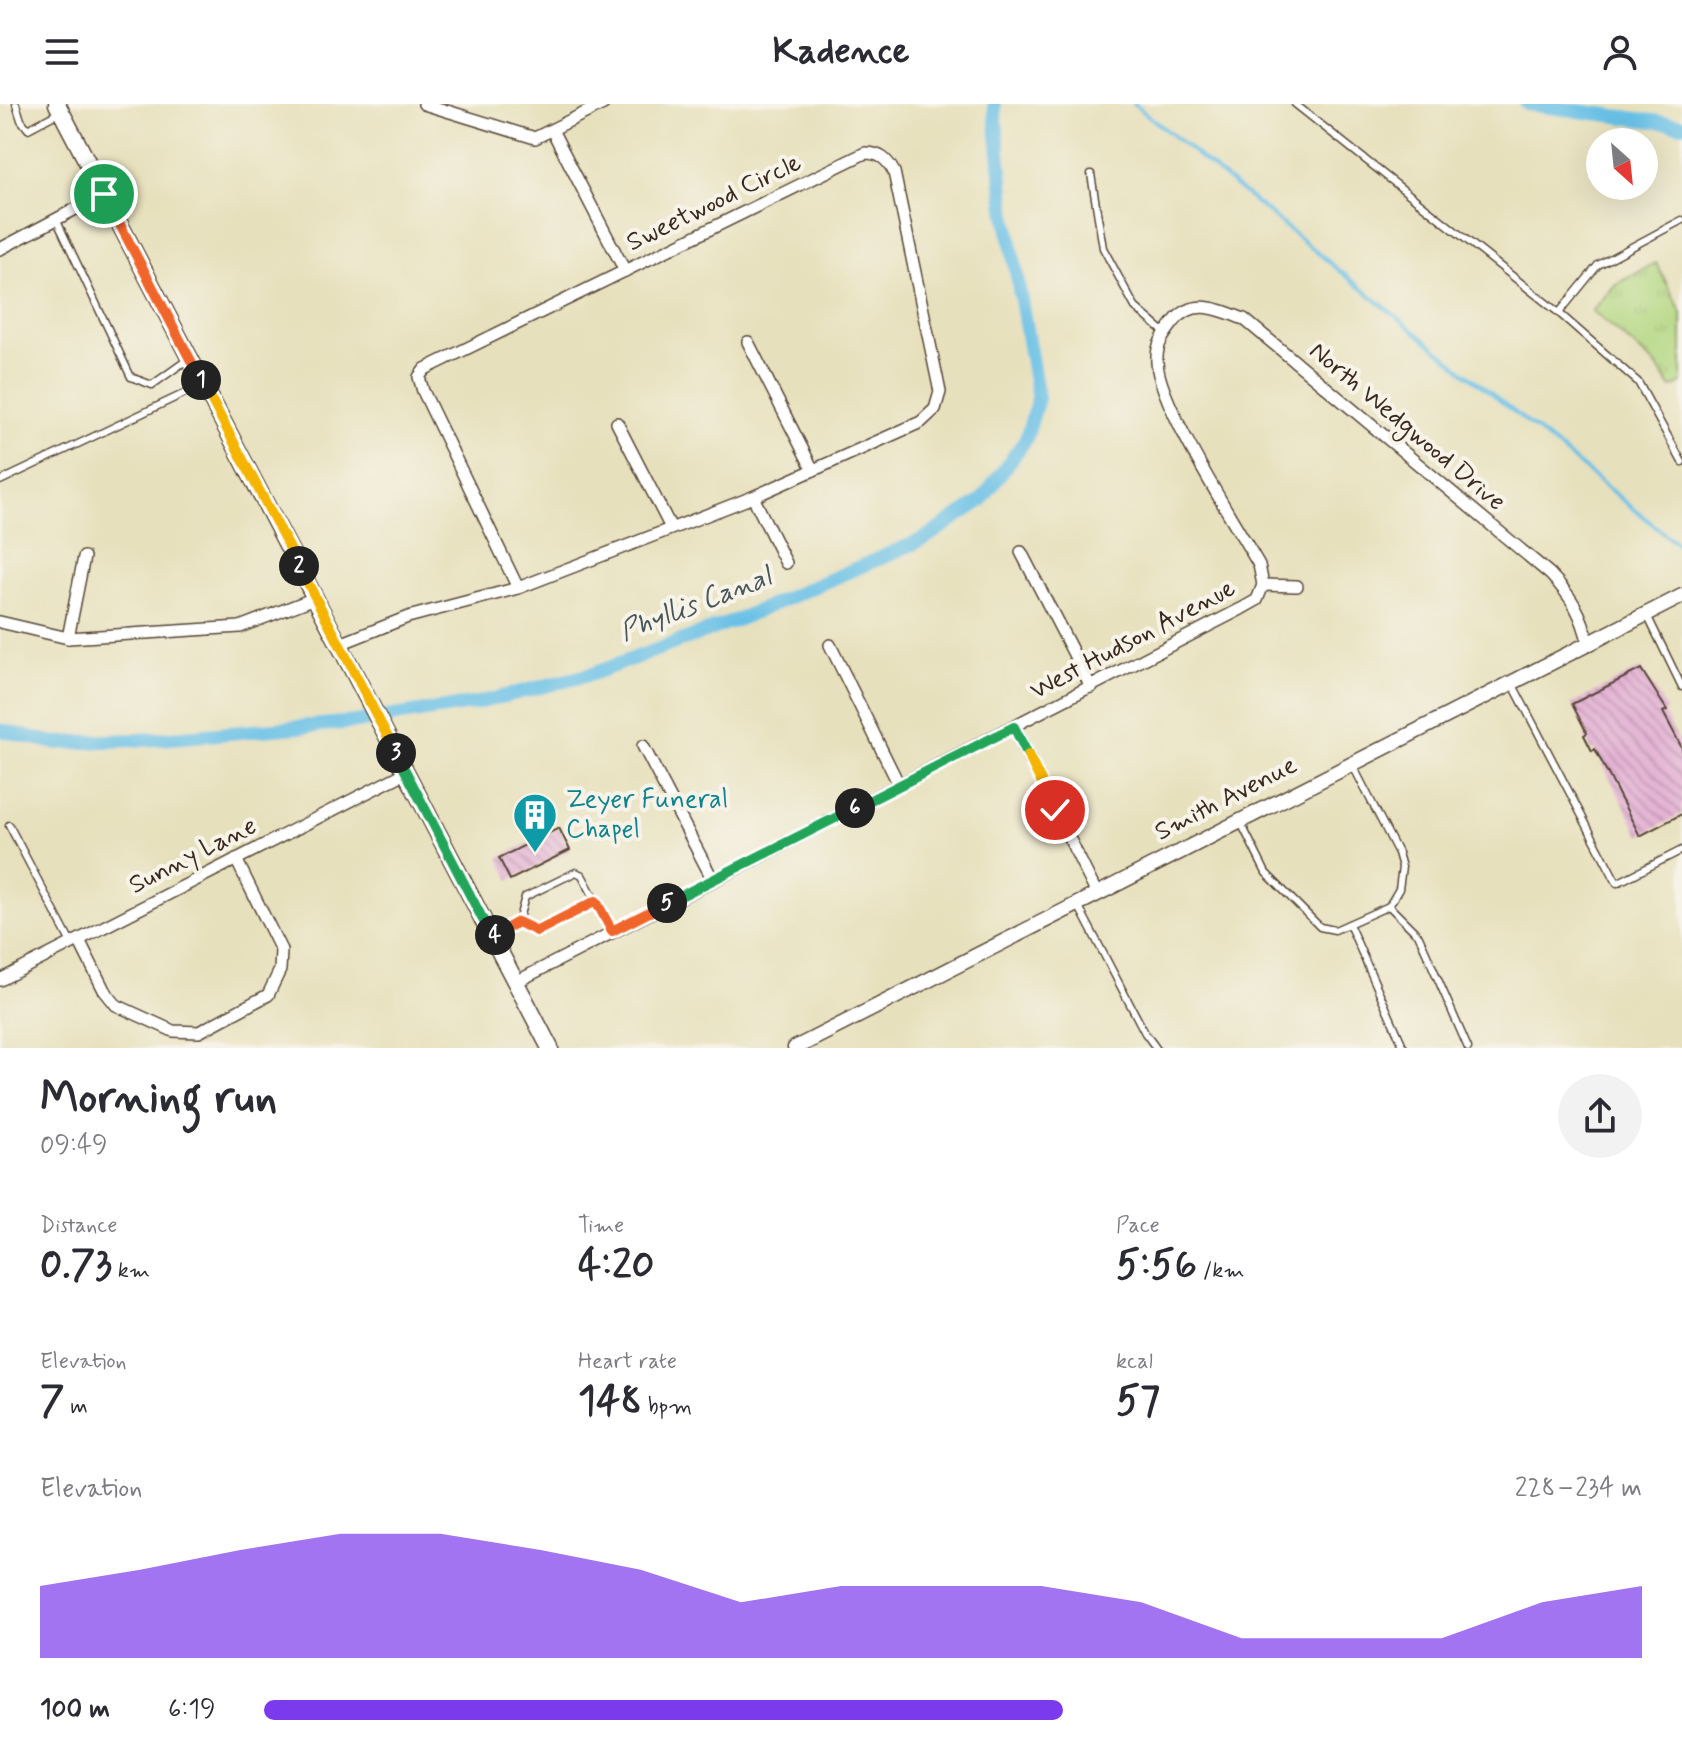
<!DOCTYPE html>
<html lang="en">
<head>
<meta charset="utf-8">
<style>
  :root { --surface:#fff; --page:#f2f2f3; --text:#2b2b33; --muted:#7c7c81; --accent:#7c3aed }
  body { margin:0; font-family:Mynerve,sans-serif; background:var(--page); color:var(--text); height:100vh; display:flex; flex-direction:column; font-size:30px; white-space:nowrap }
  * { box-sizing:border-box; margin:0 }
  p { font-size:26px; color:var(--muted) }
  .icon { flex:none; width:44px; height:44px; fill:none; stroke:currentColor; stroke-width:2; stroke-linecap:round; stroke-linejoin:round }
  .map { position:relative; height:944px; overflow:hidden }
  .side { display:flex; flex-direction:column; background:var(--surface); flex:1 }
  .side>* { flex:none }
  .needle { width:52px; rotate:153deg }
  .controls { position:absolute; left:1586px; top:24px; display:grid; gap:16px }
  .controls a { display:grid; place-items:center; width:72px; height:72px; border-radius:50%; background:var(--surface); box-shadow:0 8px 32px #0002; font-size:40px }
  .pin { position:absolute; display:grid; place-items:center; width:68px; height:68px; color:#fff; margin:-34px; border:4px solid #fff; border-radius:50%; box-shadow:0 2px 8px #0007 }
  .km { position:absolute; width:40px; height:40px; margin:-20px; border-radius:50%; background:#222; color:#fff; font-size:22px; line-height:40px; text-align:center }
  .round { display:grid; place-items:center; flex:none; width:84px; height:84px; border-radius:42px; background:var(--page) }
  .headline { display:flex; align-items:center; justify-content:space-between; height:136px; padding:0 40px }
  h1 { font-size:44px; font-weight:700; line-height:60px }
  .figures { display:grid; grid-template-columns:repeat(3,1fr); gap:12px; height:136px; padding:8px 40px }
  .figures div { display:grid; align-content:center }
  .figures b { font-size:40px; font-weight:700 }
  .figures small { font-size:22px; font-weight:400 }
  .figures p { font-size:22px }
  .chart { height:224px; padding:16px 40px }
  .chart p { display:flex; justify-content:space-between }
  .chart svg { width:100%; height:144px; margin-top:8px; fill:var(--accent); opacity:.7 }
  ul { padding:0 40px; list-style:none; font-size:26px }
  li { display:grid; grid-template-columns:128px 96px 1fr; align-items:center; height:60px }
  li i { height:20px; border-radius:10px; background:var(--accent) }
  header { display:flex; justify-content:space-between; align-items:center; height:104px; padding:0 40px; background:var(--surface); font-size:36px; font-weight:700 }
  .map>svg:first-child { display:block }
  .park { fill:url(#park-tufts); stroke:#76804f; stroke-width:2 }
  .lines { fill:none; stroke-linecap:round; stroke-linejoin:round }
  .stream { stroke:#68c0e6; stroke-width:4 }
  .canal { stroke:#68c0e6; stroke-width:14 }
  .building { fill:url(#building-back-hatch) }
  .service-casing { stroke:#554536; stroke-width:9 }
  .minor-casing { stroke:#554536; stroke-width:14 }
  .tertiary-casing { stroke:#554536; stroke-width:17 }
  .secondary-casing { stroke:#554536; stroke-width:19 }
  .service { stroke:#fff; stroke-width:6 }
  .minor { stroke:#fff; stroke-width:11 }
  .tertiary { stroke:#fff; stroke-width:14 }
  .secondary { stroke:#fff; stroke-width:16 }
  .split-1-casing { stroke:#fff; stroke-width:16 }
  .split-2-casing { stroke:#fff; stroke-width:16 }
  .split-3-casing { stroke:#fff; stroke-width:16 }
  .split-4-casing { stroke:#fff; stroke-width:16 }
  .split-5-casing { stroke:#fff; stroke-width:16 }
  .split-6-casing { stroke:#fff; stroke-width:16 }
  .split-7-casing { stroke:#fff; stroke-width:16 }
  .split-8-casing { stroke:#fff; stroke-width:16 }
  .split-1 { stroke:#f0652b; stroke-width:10 }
  .split-2 { stroke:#f5b400; stroke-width:10 }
  .split-3 { stroke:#f5b400; stroke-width:10 }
  .split-4 { stroke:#22a559; stroke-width:10 }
  .split-5 { stroke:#f0652b; stroke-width:10 }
  .split-6 { stroke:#22a559; stroke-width:10 }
  .split-7 { stroke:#22a559; stroke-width:10 }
  .split-8 { stroke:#f5b400; stroke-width:10 }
  .labels { text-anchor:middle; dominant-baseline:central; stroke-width:8; stroke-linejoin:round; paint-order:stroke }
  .street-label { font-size:26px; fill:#3b2a1e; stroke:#f7f3e8 }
  .culture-label { font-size:26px; fill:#0d838f; stroke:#f7f3e8; text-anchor:start }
  .water-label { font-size:28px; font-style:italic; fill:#48575a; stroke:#f7f3e8 }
</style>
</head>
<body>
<header><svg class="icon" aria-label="menu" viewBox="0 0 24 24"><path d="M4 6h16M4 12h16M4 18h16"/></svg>Kadence<svg class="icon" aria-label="person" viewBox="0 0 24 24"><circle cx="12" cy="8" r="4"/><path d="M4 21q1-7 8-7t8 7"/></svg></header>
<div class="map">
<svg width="1682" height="944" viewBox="0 0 1682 944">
  <defs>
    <pattern id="park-tufts" width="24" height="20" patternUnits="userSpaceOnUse" patternTransform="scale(2)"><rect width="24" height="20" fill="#b2d780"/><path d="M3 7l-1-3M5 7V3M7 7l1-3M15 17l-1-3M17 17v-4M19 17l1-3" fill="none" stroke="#9ab96e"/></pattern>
    <pattern id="building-back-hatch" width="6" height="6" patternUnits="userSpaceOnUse" patternTransform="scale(2)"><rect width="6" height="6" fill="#e1a8d2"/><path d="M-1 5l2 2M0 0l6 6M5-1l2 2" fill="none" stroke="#b889aa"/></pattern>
  </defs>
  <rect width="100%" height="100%" fill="#f7f3e8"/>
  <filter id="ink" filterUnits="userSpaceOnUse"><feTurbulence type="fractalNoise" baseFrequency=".0125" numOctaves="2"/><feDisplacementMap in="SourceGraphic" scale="16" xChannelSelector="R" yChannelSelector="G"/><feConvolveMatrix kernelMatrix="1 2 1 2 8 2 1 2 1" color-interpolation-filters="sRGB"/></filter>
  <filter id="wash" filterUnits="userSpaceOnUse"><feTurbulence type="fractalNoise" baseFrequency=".006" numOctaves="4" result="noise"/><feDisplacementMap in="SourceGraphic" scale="32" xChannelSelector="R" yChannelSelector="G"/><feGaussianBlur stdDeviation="1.8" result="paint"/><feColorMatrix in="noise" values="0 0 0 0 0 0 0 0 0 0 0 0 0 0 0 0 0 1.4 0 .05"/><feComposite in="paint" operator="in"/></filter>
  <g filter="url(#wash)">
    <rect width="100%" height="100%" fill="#e7e0bc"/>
    <path class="park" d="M 1656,159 L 1682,209 L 1682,279 L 1672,284 L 1654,259 L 1592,207 L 1616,180 Z"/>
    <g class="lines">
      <path class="stream" d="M 1134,0 L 1682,444"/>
      <g class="canal">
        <path d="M 1527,0 L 1682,21"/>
        <path d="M 0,626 L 55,639 L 160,635 L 355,618 L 477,599 L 592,570 L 739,515 L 924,435 L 981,397 L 1026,335 L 1038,294 L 1004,98 L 994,0"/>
      </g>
    </g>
    <g id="blocks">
      <g class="building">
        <path d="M 1641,565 L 1667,606 L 1663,608 L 1682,644 L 1682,710 L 1640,732 L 1595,645 L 1592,647 L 1584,631 L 1587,629 L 1572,600 Z"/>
        <path d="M 559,724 L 570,746 L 510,776 L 499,754 Z"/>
      </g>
    </g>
  </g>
  <g filter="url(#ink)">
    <use href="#blocks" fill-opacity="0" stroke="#554536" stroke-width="2"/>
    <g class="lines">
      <g class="service-casing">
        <g id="service">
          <path d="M 16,0 L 21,16 L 28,25 L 60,8"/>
          <path d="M 1295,0 L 1559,209 L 1598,161 L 1682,116"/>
          <path d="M 1091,70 L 1103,144 L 1135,203 L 1165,229"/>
          <path d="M 56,115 L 131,273 L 152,281 L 187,256"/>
          <path d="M 1559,209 L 1638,278 L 1682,358"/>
          <path d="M 0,377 L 202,281"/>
          <path d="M 1647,511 L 1682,583"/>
          <path d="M 1512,579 L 1617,779 L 1682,746"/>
          <path d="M 1241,719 L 1266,769 L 1320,823 L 1335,826 L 1389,802 L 1399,785 L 1402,763 L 1398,749 L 1353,662"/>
          <path d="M 9,721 L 71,839"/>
          <path d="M 1078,801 L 1145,929 L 1156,944"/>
          <path d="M 1389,802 L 1419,832 L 1468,944"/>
          <path d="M 518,818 L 537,827 L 596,797"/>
          <path d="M 1349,820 L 1404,944"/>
          <path d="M 494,831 L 518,818 L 525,793 L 576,768 L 582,771 L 612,827"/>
        </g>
      </g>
      <g class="minor-casing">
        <g id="minor">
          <path d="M 424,0 L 535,34 L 603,0"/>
          <path d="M 552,26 L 625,167"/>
          <path d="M 0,145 L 104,90"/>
          <path d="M 748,238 L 813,366"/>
          <path d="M 617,319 L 671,424"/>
          <path d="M 753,393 L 786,459"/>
          <path d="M 1021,448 L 1091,583"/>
          <path d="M 1263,481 L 1259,461 C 1235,419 1158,299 1157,258 C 1156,241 1163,232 1173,219 C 1193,193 1217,205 1244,215 L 1550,470 C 1572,493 1582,510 1589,541"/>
          <path d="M 1263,481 L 1297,482"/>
          <path d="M 0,518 L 68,534 L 240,523 L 315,494"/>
          <path d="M 68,534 L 84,453"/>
          <path d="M 340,540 L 408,513 L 518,484 L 753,393 L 921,318 L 935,305 L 940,288 L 894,68 C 887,55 880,49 865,49 L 425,265 L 419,273 L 423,287 L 518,484"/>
          <path d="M 830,541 L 899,681"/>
          <path d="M 1014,623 L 1096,788"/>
          <path d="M 643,642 L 713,776"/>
          <path d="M 79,836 L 104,886 L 116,901 L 173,927 L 199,928 L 268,891 L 280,866 L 281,846 L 236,755"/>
          <path d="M 0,876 L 407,668"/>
          <path d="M 516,878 L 1241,505 L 1257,496 L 1263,481"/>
        </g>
      </g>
      <g class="tertiary-casing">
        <path id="tertiary" d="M 795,944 L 1682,492"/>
      </g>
      <g class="secondary-casing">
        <path id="secondary" d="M 57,0 L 550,944"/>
      </g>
      <use href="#service" class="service"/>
      <use href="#minor" class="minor"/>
      <use href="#tertiary" class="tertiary"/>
      <use href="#secondary" class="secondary"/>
    </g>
  </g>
  <g class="lines" filter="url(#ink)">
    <g class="split-1-casing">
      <path id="split-1" d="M 104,90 L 201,276"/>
    </g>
    <g class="split-2-casing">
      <path id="split-2" d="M 201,276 L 299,462"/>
    </g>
    <g class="split-3-casing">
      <path id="split-3" d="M 299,462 L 396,649"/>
    </g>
    <g class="split-4-casing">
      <path id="split-4" d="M 396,649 L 492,833 L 495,831"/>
    </g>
    <g class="split-5-casing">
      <path id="split-5" d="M 495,831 L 518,818 L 537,827 L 596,797 L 612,827 L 667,799"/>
    </g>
    <g class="split-6-casing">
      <path id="split-6" d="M 667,799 L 855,704"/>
    </g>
    <g class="split-7-casing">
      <path id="split-7" d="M 855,704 L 1014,623 L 1028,651"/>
    </g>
    <g class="split-8-casing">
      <path id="split-8" d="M 1028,651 L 1055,706"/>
    </g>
    <use href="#split-1" class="split-1"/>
    <use href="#split-2" class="split-2"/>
    <use href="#split-3" class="split-3"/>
    <use href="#split-4" class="split-4"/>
    <use href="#split-5" class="split-5"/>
    <use href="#split-6" class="split-6"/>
    <use href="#split-7" class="split-7"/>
    <use href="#split-8" class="split-8"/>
  </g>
  <defs>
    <g id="building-pin" transform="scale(2.3)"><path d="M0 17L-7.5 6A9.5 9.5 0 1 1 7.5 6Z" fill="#0f9aa8" stroke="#f7f3e8"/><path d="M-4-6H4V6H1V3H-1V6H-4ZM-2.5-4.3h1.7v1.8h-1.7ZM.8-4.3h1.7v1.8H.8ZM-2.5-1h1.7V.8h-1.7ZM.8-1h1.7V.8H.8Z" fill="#fff"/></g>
  </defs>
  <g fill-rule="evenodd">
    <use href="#building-pin" x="535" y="711"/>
  </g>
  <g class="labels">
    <g class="street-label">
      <text transform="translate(714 99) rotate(-26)">Sweetwood Circle</text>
      <text transform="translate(1407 323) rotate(40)">North Wedgwood Drive</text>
      <text transform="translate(1133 536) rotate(-28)">West Hudson Avenue</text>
      <text transform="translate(1226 695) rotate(-27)">Smith Avenue</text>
      <text transform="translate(193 752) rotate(-27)">Sunny Lane</text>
    </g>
    <g class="culture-label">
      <text x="566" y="696">Zeyer Funeral<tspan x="566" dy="30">Chapel</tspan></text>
    </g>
    <g class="water-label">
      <text transform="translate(696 501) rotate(-21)">Phyllis Canal</text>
    </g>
  </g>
</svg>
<div class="controls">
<a><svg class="needle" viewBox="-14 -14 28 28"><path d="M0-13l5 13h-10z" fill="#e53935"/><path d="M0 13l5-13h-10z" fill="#7c7c81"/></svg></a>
</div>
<div class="pin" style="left:104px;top:90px;background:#1e9e55"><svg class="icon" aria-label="arrive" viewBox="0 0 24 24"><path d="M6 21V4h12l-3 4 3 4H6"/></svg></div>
<div class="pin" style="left:1055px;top:706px;background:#d93025"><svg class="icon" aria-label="check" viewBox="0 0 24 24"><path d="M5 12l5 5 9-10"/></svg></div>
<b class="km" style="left:201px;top:276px">1</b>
<b class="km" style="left:299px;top:462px">2</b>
<b class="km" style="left:396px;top:649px">3</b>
<b class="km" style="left:495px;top:831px">4</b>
<b class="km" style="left:667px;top:799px">5</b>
<b class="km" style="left:855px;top:704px">6</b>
</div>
<section class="side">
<div class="headline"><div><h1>Morning run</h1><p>09:49</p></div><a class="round"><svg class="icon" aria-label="share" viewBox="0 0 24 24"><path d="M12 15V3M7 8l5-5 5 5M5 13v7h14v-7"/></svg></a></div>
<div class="figures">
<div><p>Distance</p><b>0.73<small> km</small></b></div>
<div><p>Time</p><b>4:20</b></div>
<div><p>Pace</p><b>5:56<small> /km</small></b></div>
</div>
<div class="figures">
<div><p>Elevation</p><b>7<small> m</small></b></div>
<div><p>Heart rate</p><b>148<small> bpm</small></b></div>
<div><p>kcal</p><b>57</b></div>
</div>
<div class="chart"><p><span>Elevation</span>228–234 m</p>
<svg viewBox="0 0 160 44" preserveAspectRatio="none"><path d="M0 44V22L10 17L20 11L30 6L40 6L50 11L60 17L70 27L80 22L90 22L100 22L110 27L120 38L130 38L140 38L150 27L160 22V44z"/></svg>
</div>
<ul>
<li><b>100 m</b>6:19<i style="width:58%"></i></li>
</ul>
</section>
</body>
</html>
